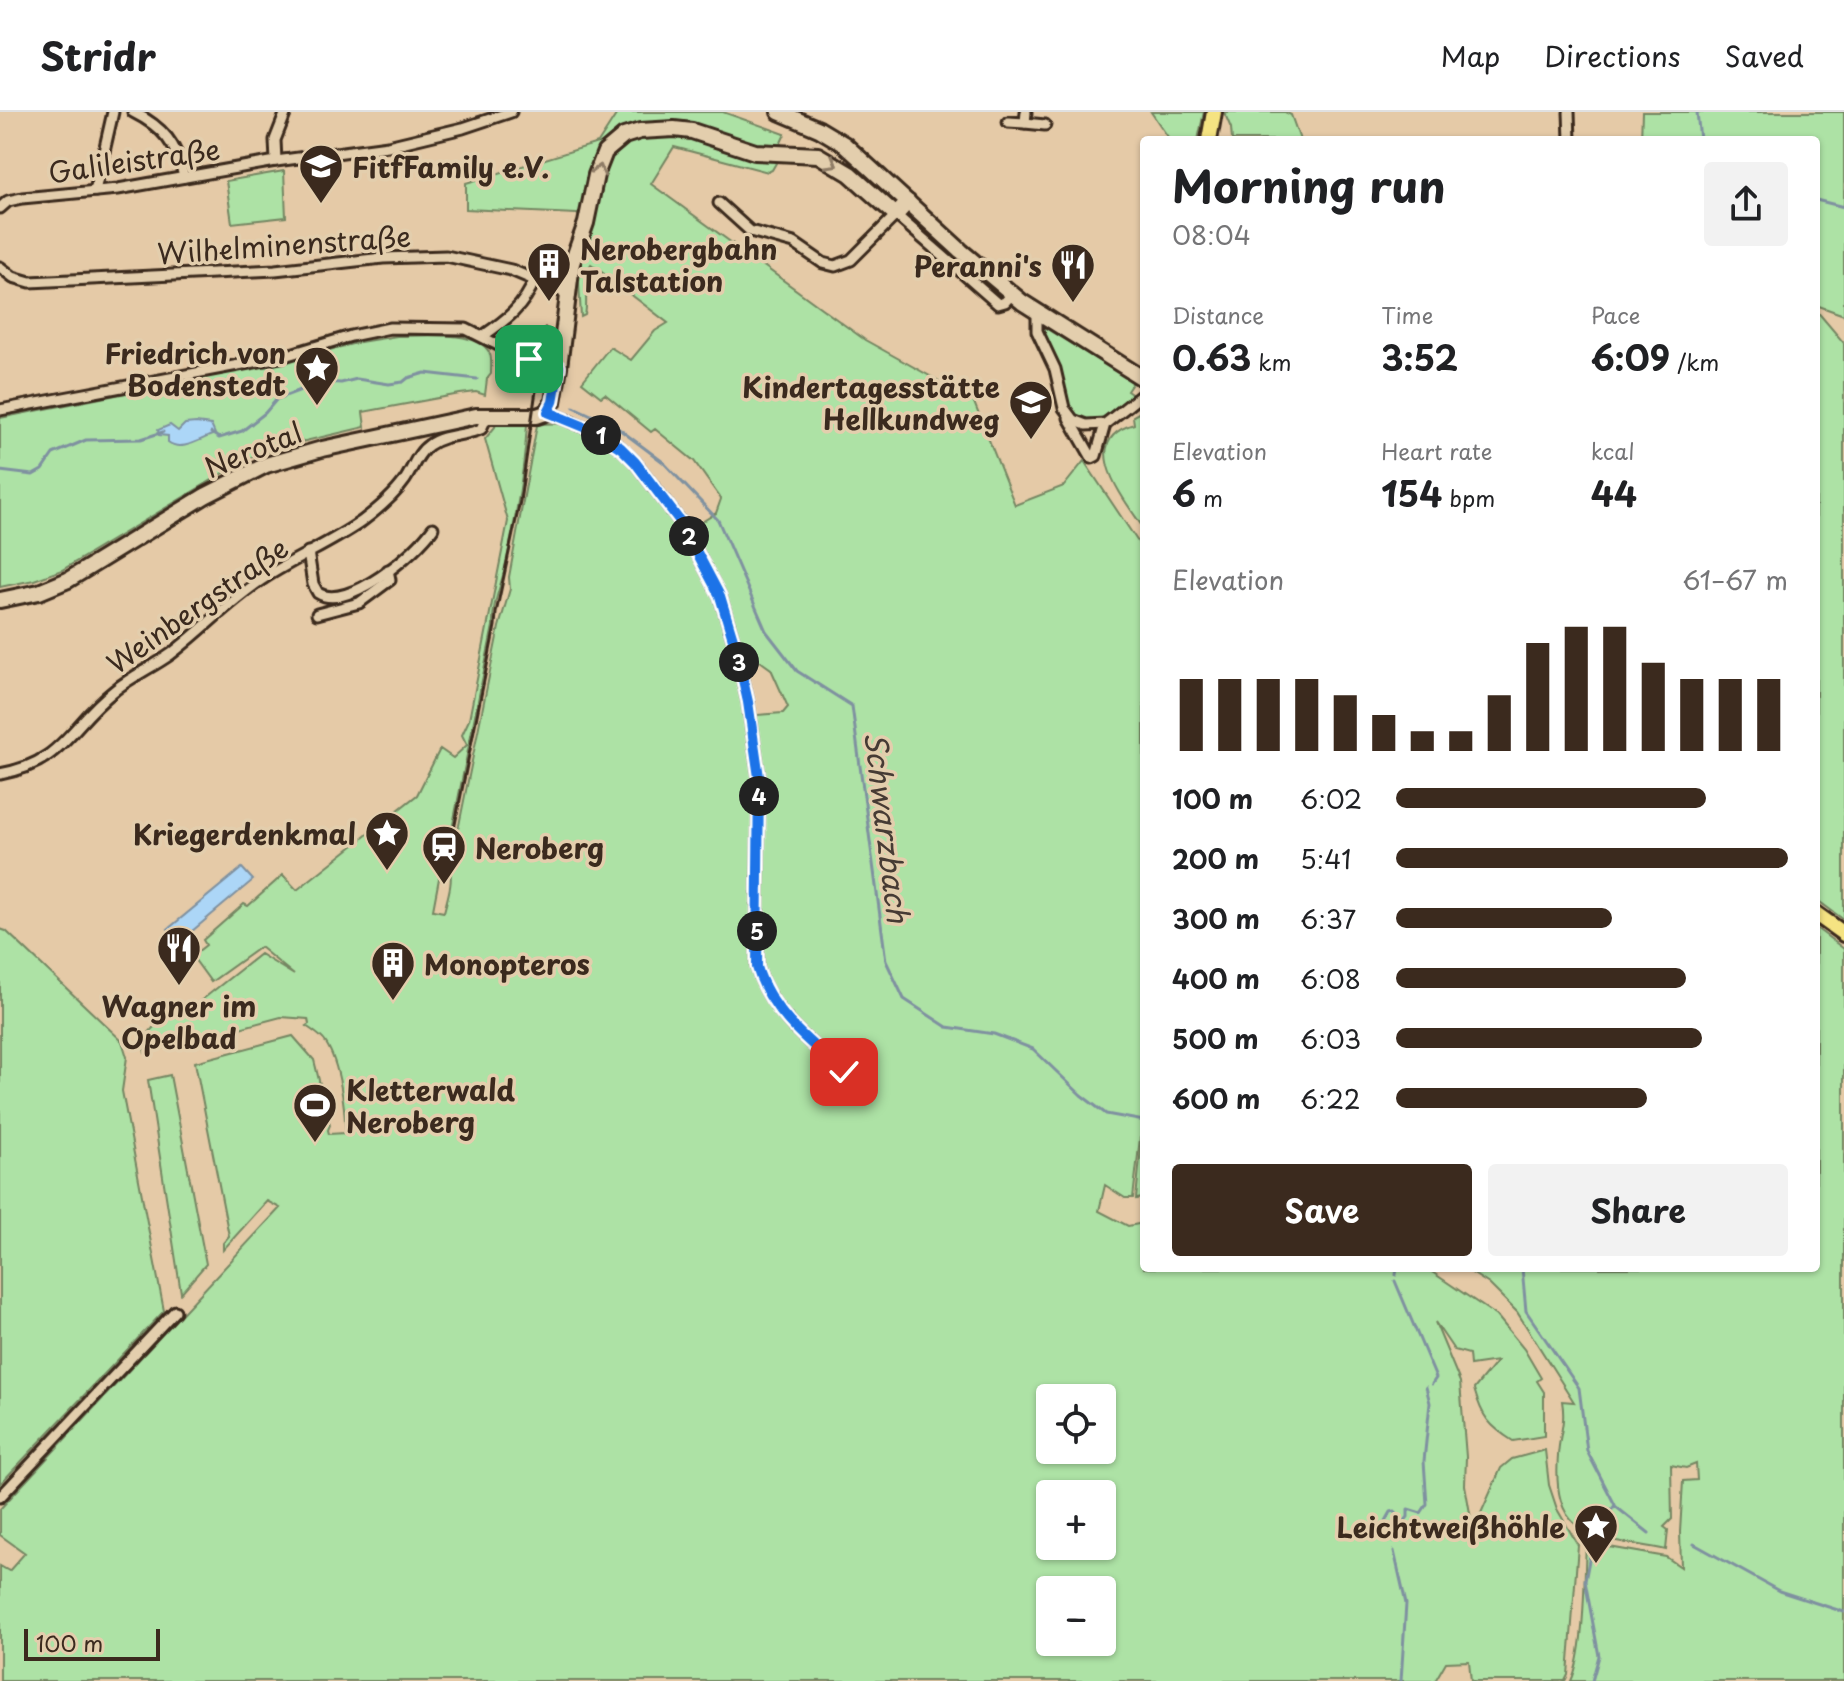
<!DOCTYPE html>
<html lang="en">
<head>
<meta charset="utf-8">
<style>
  :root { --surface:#fff; --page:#f2f2f2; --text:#202124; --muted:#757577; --line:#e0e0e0; --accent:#3b2a1e }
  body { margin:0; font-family:"Playpen Sans",sans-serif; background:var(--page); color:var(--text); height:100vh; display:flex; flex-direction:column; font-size:30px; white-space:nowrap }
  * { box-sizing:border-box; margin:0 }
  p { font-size:26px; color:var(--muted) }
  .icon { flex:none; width:44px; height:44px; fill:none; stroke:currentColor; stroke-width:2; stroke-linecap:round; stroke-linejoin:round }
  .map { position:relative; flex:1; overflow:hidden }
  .drawer { position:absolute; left:1140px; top:24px; width:680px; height:1136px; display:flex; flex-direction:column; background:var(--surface); border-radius:8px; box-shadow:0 2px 6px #0004 }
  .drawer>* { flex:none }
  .buttons { position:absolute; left:1036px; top:1272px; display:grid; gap:16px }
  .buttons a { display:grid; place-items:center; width:80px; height:80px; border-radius:8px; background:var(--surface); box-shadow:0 2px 6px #0004; font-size:40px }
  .scale { position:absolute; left:24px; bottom:20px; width:136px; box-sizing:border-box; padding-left:8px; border:4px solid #3b2a1e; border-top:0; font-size:22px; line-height:28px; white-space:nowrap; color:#3b2a1e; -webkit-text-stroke:6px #e3cead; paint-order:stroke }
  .pin { position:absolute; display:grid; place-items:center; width:68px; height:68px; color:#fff; margin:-34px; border-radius:16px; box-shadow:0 4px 12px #0006 }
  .km { position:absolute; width:40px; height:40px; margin:-20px; border-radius:50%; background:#222; color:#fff; font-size:22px; line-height:40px; text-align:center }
  .round { display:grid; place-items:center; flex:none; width:84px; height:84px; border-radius:8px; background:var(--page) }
  .overview { display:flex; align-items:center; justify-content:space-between; height:136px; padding:0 32px }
  h1 { font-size:44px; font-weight:700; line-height:60px }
  .stats { display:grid; grid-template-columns:repeat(3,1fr); gap:12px; height:136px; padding:8px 32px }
  .stats div { display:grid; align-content:center }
  .stats b { font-size:34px; font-weight:700 }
  .stats small { font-size:22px; font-weight:400 }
  .stats p { font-size:22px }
  .chart { height:224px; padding:16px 32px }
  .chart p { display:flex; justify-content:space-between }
  .chart svg { width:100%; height:144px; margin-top:8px; stroke:var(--accent); stroke-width:6 }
  .action { display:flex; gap:16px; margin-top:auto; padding:16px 32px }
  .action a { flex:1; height:92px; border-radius:8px; background:var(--accent); color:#fff; font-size:32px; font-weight:700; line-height:92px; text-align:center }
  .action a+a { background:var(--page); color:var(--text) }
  ul { padding:0 32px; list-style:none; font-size:26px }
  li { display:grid; grid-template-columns:128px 96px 1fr; align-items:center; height:60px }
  li i { height:20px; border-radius:10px; background:var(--accent) }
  header { display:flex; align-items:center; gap:48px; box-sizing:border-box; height:112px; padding:0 40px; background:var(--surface); border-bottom:2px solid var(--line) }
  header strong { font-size:38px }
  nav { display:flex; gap:44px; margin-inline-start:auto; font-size:28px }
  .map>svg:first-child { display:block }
  .green { fill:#ade2a5; stroke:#748662; stroke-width:2; fill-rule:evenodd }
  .water { fill:#acd6f7; stroke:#7f91a0; stroke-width:2 }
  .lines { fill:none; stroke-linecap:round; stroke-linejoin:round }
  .stream { stroke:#7f91a0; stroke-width:3 }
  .street-casing { stroke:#3b2a1e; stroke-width:15 }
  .secondary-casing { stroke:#3b2a1e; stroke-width:20 }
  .primary-casing { stroke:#3b2a1e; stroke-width:20 }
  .street { stroke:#e3cead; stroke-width:9 }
  .secondary { stroke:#e3cead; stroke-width:14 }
  .primary { stroke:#f5e382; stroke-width:14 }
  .rail { stroke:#3b2a1e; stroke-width:3 }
  .oneway { stroke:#8f7c66 }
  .route-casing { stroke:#fff; stroke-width:16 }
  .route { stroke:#1a73e8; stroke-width:10 }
  .labels { text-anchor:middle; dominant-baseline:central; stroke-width:7; stroke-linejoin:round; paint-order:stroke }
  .street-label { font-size:28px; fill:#3b2a1e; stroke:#e3cead }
  .poi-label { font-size:28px; font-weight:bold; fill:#3b2a1e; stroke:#e3cead; text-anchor:start }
  .water-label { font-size:30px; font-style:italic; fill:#463b34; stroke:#e3cead }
</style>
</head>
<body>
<header>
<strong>Stridr</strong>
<nav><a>Map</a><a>Directions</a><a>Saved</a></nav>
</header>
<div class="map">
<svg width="1844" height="1569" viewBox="0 0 1844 1569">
  <rect width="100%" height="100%" fill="#e5caa7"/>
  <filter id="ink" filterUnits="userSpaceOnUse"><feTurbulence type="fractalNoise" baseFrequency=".0125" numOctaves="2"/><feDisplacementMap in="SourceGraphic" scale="16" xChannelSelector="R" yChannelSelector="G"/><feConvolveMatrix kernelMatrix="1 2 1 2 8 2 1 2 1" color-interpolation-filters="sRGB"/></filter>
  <g filter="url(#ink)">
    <g class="green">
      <path d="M 618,0 L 723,0 L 785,22 L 777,39 L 687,14 L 615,23 L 582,107 L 577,102 L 466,97 L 466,71 L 598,31 Z"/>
      <path d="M 1151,0 L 1204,0 L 1198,28 L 1170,28 Z"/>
      <path d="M 1224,0 L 1285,0 L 1291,3 L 1300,28 L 1232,28 L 1231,16 Z"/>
      <path d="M 1642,0 L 1844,0 L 1844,203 L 1816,193 L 1816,28 L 1641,28 Z"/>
      <path d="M 676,20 L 775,45 L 776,51 L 772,58 L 768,60 L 674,35 L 651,72 L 865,228 L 973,288 L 1015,393 L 1064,374 L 1084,349 L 1144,439 L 1144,1086 L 1136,1087 L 1142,1025 L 1140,1026 L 1133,1086 L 1125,1086 L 1105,1073 L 1099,1099 L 1128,1114 L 1144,1111 L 1144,1156 L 1426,1156 L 1497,1204 L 1524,1237 L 1541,1266 L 1537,1269 L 1544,1280 L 1544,1324 L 1513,1329 C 1489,1314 1482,1305 1474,1277 L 1497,1249 L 1470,1253 L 1469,1242 L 1454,1238 L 1435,1210 L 1460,1270 L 1466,1345 L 1465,1373 L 1471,1407 L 1478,1408 L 1501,1356 L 1512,1347 L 1545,1338 L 1549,1373 L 1557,1397 L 1578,1433 L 1568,1563 L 1565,1569 L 1471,1569 L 1469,1549 L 1446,1550 L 1435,1569 L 0,1569 L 0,1454 L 9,1459 L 25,1441 L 0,1423 L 0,1397 L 280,1096 L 267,1089 L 223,1138 L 223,1131 L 229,1124 L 195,950 L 293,924 L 314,948 L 330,1013 L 328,1018 L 329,1022 L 345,1021 C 346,997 339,951 326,931 C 322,924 313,919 306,914 L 309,912 L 308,907 L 281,905 L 145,941 L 143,928 L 157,911 L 198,891 L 260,842 L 294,863 L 260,835 L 211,870 L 192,844 L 206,833 L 203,828 L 244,792 L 248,794 L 283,763 L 297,778 L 417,683 L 440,637 L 453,646 L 467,633 L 462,623 L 469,608 L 508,409 L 485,327 L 495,315 L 496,311 L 527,313 C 524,362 515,412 504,460 C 499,479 492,494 493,514 L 444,757 L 440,761 L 433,798 L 444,800 C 447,787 453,771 450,758 L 499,515 L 510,477 L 509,465 L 537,313 C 605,301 653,370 681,423 L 716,401 L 721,387 L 694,349 L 655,317 L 651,320 L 605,282 L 601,285 L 582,270 L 610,235 L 631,248 L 655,219 L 668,211 L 591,152 C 581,167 589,186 585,203 L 581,205 L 578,154 L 607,42 L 630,24 ZM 760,549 L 771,557 L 788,595 L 783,601 L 745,604 L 734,553 ZM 1050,1286 L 1102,1286 L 1102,1338 L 1050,1338 ZM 1050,1382 L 1102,1382 L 1102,1434 L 1050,1434 ZM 1050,1478 L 1102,1478 L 1102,1530 L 1050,1530 Z"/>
      <path d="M 284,59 L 286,105 L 232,111 L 226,69 Z"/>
      <path d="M 1816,198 L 1844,231 L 1844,808 L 1816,787 Z"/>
      <path d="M 1042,214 L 1133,270 L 1127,279 L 1134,284 C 1118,296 1086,325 1070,297 C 1065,288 1065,276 1062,266 C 1057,250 1049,235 1042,220 Z"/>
      <path d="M 397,224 C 419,224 480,217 490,242 C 492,248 491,255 491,262 L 487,267 L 485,283 L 476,280 L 460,282 L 363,300 L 365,315 L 284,334 L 249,346 L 62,458 L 34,468 L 0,475 L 0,306 L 283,250 L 360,230 Z"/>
      <path d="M 1144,298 L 1144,417 C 1125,388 1075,329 1134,312 L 1133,304 Z"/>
      <path d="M 1816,816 L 1844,837 L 1844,1569 L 1571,1569 C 1585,1539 1584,1467 1586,1431 L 1666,1445 L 1681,1455 L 1680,1420 L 1683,1369 L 1697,1368 L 1696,1352 L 1686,1356 L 1671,1353 L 1672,1407 L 1664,1415 L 1668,1418 L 1666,1438 C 1599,1424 1551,1431 1558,1344 C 1559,1322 1566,1312 1562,1289 L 1574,1290 L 1517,1200 L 1489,1172 L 1464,1156 L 1816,1156 Z"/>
      <path d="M 0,817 L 6,819 L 122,929 L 127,945 L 122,979 L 164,1199 L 0,1372 Z"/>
      <path d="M 170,963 L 206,1152 L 181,1181 L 148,968 Z"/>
    </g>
    <g class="water">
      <path d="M 196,311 L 211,313 L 215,322 C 201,326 182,341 168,330 L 168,324 L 159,323 L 158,318 L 170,313 L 178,319 L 185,312 Z"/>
      <path d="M 242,756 L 253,768 L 179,830 L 168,817 Z"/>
    </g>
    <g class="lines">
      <g class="stream">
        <path d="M 1697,0 L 1700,28"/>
        <path d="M 1816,88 L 1844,95"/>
        <path d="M 574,295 L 615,314 L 663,350 L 718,408 L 766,519 L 797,559 L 852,594 L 886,849 L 904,887 L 947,915 L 994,922 L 1033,937 L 1081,983 L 1106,1002 L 1144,1009"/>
        <path d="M 211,321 L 219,326 L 242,319 L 265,301 L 277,287 L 322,270 L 341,271 L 357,267 L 389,272 L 403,270 L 408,266 L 425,261 L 477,267"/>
        <path d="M 0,359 L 33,363 L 42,358 L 53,342 L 86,328 L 141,327 L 163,320"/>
        <path d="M 1522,1156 L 1526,1199 L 1579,1276 L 1587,1339 L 1615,1393 L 1596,1420"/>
        <path d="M 1396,1163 L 1397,1156"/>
        <path d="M 1395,1169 L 1436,1266 L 1432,1272"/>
        <path d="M 1615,1394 L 1649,1421"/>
        <path d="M 1392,1429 L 1394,1425 L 1386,1409 L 1391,1400 L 1395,1399 L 1402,1412 L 1408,1405 L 1408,1397 L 1421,1401 L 1427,1392 L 1424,1349 L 1430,1291 L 1426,1275"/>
        <path d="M 1694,1432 L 1779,1479 L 1844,1500"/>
        <path d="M 1591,1438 L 1585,1469 L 1599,1544 L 1592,1569"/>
        <path d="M 1394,1439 L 1406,1492 L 1401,1569"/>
      </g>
      <g class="street-casing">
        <g id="street">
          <path d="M 133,0 C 163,15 177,32 184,65"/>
          <path d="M 1026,0 L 1025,11 L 1045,13"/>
          <path d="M 1569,0 L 1570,28"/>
          <path d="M 1008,10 L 1025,11"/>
          <path d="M 276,49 L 275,28 L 286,0"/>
          <path d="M 95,79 L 113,0"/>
          <path d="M 719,91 L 750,119 L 794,131 L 823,151 L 835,154 L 851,148 L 896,103 L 998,192 L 1005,190 L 1012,182"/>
          <path d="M 0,96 L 8,89 L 22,86 L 118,77 L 276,49 L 388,34 L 463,16 L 511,0"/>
          <path d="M 0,155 L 13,165 L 30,170 L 275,158 L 383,146 L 446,144 L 511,158 L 570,183"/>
          <path d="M 1037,201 L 1037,219 L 1055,257 L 1064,296 L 1073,308 L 1086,313 L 1105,312 L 1144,281"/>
          <path d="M 483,224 C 506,208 524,195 535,167"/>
          <path d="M 0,298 L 281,245 L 351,224 L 390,216 L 466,217 L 518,243 L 559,255"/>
          <path d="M 548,300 L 597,320 L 621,336 L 635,350 L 682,412 L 720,484 L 736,537 L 748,590 L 759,665 L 757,855 C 770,900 810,931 844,960"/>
          <path d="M 1069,306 L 1092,346 L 1096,344 L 1105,312"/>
          <path d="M 308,440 L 313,472 L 318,481 C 347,500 417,440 433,416"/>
          <path d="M 317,502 L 359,491 L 390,468 L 388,458"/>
          <path d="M 0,662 C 65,650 69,614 115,578 C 132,564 153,555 171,542 C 204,517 231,487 266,465 C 297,445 331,431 361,410 C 377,398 394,384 405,368 C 413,356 417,341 429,333 C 444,322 465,324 481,317 L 488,302"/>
          <path d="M 0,1385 L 175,1199"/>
        </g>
      </g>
      <g class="secondary-casing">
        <g id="secondary">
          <path d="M 779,0 L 819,17 L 844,32 L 961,139 L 1022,190 L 1144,267"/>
          <path d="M 0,488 L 39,480 L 68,468 L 205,384 L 266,353 L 322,337 L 476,304 L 537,304 L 548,300 L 553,290 L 559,255 L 572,151 L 586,111 L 596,63 L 605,40 L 624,24 L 640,19 L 674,17 L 692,19 L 755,40 L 818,43 L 850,62 L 896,103 L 908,90"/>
        </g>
      </g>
      <g class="primary-casing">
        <g id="primary">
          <path d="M 1209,28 L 1214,0"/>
          <path d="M 1816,802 L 1844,822"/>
        </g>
      </g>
      <use href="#street" class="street"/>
      <use href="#secondary" class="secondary"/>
      <use href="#primary" class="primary"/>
      <path class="rail" d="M 445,762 L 495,514 L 496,501 L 520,389 L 545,216"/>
    </g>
    <defs><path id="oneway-chevron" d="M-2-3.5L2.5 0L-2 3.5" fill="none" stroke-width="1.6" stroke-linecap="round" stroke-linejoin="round" transform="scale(2)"/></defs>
    <g class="oneway">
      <use href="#oneway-chevron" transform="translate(832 51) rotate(30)"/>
      <use href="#oneway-chevron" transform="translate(599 58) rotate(-74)"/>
    </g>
  </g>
  <g class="lines" filter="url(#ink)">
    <g class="route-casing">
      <path id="route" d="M 529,247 L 559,255 L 553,290 L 548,300 L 597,320 L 621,336 L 635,350 L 682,412 L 720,484 L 736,537 L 748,590 L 759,665 L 757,855 C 770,900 810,931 844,960"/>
    </g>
    <use href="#route" class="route"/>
  </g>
  <defs>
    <g id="school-pin" transform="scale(2.3)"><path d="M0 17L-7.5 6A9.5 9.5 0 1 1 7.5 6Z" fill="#3b2a1e" stroke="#e3cead"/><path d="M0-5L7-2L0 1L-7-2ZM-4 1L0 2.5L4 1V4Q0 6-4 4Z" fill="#fff"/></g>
    <g id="building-pin" transform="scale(2.3)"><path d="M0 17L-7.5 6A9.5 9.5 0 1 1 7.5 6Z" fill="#3b2a1e" stroke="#e3cead"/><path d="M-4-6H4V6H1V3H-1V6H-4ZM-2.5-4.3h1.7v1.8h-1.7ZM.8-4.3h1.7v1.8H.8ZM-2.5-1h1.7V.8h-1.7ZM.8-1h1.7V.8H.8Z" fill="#fff"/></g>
    <g id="restaurant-pin" transform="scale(2.3)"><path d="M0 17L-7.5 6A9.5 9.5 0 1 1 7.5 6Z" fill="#3b2a1e" stroke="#e3cead"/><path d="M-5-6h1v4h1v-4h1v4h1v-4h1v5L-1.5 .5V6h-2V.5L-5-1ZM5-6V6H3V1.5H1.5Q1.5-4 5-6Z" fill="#fff"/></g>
    <g id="sight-pin" transform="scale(2.3)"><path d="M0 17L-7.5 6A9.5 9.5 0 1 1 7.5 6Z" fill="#3b2a1e" stroke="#e3cead"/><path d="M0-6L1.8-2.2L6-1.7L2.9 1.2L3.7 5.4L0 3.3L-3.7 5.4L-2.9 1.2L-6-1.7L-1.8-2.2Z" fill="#fff"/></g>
    <g id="station-pin" transform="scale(2.3)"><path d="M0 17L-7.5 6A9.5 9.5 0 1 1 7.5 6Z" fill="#3b2a1e" stroke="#e3cead"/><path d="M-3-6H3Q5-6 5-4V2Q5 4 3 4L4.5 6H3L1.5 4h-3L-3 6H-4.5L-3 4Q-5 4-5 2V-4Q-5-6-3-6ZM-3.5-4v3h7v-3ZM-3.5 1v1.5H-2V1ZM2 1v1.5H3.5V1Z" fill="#fff"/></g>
    <g id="stadium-pin" transform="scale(2.3)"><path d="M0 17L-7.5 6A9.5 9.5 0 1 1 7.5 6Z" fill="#3b2a1e" stroke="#e3cead"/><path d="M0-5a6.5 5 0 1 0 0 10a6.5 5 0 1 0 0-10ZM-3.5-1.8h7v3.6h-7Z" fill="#fff"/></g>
  </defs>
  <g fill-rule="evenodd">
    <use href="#school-pin" x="321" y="54"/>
    <use href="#building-pin" x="549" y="152"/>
    <use href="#restaurant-pin" x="1073" y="153"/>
    <use href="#sight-pin" x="317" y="256"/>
    <use href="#school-pin" x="1031" y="290"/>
    <use href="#sight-pin" x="387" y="721"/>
    <use href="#station-pin" x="444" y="735"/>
    <use href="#restaurant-pin" x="179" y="836"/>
    <use href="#building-pin" x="393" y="851"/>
    <use href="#stadium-pin" x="315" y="993"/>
    <use href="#sight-pin" x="1596" y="1414"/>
  </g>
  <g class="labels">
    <g class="street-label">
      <text transform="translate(134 48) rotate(-8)">Galileistraße</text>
      <text transform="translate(284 132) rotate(-4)">Wilhelminenstraße</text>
      <text transform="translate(253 337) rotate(-22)">Nerotal</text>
      <text transform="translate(197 493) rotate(-35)">Weinbergstraße</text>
    </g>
    <g class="poi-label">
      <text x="352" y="54">FitfFamily e.V.</text>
      <text x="580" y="136">Nerobergbahn<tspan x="580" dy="32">Talstation</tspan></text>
      <text x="1042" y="153" text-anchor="end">Peranni's</text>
      <text x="286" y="240" text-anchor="end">Friedrich von<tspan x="286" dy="32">Bodenstedt</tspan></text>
      <text x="1000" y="274" text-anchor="end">Kindertagesstätte<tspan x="1000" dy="32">Hellkundweg</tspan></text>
      <text x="356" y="721" text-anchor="end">Kriegerdenkmal</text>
      <text x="475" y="735">Neroberg</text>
      <text x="424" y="851">Monopteros</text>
      <text x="179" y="893" text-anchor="middle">Wagner im<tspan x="179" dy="32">Opelbad</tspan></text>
      <text x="346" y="977">Kletterwald<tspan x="346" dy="32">Neroberg</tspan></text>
      <text x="1565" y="1414" text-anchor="end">Leichtweißhöhle</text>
    </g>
    <g class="water-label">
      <text transform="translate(888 715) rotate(83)">Schwarzbach</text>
    </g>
  </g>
</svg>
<div class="buttons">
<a><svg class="icon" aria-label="locate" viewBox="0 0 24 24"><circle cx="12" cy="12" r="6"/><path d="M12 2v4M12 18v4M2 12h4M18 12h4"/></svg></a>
<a>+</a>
<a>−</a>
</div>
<div class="scale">100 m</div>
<div class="pin" style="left:529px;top:247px;background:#1e9e55"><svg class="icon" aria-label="arrive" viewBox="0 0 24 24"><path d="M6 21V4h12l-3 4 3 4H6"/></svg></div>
<div class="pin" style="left:844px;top:960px;background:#d93025"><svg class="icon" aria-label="check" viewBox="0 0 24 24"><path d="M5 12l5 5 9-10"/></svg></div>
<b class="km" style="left:601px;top:323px">1</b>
<b class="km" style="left:689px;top:424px">2</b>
<b class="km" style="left:739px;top:550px">3</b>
<b class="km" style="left:759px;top:684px">4</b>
<b class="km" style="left:757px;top:819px">5</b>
<section class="drawer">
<div class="overview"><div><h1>Morning run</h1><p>08:04</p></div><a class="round"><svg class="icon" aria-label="share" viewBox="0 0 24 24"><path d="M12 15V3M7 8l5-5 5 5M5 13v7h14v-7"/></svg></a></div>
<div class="stats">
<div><p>Distance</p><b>0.63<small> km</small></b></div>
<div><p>Time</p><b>3:52</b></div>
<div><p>Pace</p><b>6:09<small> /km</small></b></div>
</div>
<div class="stats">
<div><p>Elevation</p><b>6<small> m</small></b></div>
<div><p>Heart rate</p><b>154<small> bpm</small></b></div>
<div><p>kcal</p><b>44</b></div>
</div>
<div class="chart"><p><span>Elevation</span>61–67 m</p>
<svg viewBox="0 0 160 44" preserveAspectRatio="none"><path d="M5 44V22M15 44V22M25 44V22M35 44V22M45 44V27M55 44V33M65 44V38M75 44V38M85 44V27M95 44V11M105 44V6M115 44V6M125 44V17M135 44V22M145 44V22M155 44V22"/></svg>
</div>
<ul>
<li><b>100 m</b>6:02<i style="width:79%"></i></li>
<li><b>200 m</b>5:41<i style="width:100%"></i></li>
<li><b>300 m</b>6:37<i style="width:55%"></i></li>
<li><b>400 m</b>6:08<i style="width:74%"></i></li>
<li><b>500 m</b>6:03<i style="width:78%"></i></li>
<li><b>600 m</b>6:22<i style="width:64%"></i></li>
</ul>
<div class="action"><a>Save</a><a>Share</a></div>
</section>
</div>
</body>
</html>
